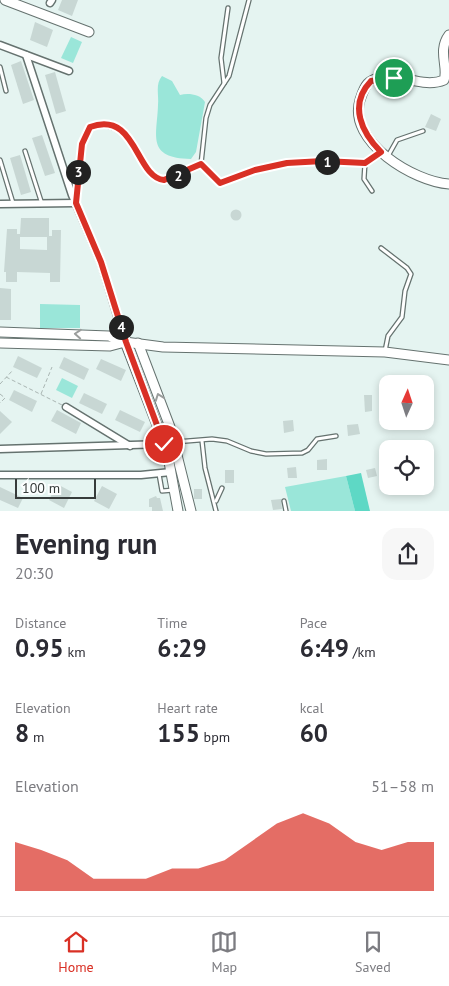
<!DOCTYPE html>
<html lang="en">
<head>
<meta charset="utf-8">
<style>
  :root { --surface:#fff; --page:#f7f7f7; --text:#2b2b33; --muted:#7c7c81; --line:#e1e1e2; --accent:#d93025 }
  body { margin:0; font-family:"PT Sans",sans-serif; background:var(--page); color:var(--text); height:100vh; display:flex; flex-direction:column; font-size:19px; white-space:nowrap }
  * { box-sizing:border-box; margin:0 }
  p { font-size:16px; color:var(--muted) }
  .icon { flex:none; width:28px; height:28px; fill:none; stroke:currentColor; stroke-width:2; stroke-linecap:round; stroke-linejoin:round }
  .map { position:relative; height:511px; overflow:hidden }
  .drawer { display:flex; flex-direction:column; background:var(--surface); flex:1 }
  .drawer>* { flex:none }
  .needle { width:32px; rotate:3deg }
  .buttons { position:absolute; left:379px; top:375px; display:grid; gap:10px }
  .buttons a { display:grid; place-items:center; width:55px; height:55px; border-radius:10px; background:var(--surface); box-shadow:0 2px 8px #0003; font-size:25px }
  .scale { position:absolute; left:15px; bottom:12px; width:81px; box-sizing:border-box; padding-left:5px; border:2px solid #373c3b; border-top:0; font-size:14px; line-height:18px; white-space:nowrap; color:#373c3b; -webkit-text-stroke:4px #fbfefe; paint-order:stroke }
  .pin { position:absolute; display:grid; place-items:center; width:42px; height:42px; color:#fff; margin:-21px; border:2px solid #fff; border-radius:50%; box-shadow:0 1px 5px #0007 }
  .km { position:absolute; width:25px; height:25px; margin:-12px; border-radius:50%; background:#222; color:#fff; font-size:14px; line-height:25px; text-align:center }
  .round { display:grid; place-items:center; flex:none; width:52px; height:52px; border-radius:15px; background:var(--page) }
  .overview { display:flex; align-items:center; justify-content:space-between; height:85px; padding:0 15px }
  h1 { font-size:28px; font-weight:700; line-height:38px }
  .figures { display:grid; grid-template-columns:repeat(3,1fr); gap:8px; height:85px; padding:5px 15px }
  .figures div { display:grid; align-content:center }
  .figures b { font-size:25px; font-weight:700 }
  .figures small { font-size:14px; font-weight:400 }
  .figures p { font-size:14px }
  .chart { height:140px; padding:10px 15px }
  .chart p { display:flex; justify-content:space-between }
  .chart svg { width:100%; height:90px; margin-top:5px; fill:var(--accent); opacity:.7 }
  .tabs { display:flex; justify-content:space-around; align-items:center; height:70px; border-top:1px solid var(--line); background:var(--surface); font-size:14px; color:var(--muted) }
  .tabs a { display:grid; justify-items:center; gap:2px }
  .tabs .selected { color:var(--accent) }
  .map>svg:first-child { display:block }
  .green { fill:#9ae6d9 }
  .forest { fill:#5ed8c5 }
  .building { fill:#c8d7d4; fill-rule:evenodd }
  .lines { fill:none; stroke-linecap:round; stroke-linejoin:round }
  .lane-casing { stroke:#65726f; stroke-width:5.5 }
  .street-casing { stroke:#65726f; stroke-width:9 }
  .secondary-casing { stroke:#65726f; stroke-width:11 }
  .path { stroke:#aab6b3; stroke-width:1; stroke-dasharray:4 2.5; stroke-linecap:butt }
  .lane { stroke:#fff; stroke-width:3 }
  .street { stroke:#fff; stroke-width:6 }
  .secondary { stroke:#fff; stroke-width:9 }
  .oneway { stroke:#9b9e9d }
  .route-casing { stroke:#fff; stroke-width:10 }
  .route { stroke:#d93025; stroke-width:6 }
</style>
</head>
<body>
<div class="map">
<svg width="449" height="511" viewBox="0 0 449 511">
  <rect width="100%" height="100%" fill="#e5f4f1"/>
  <g class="green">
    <path d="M 71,37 L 82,42 L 73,63 L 61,58 Z"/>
    <path d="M 162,76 L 172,81 L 180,95 C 188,93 200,94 205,102 L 196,152 L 191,159 C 146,158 157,136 158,105 C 159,95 155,84 162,76 Z"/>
    <path d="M 40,304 L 80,305 L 80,328 L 40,328 Z"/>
    <path d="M 62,378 L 78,386 L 72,398 L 56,390 Z"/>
    <path d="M 346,476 L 355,511 L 291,511 L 285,487 Z"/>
  </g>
  <path class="forest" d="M 361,473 L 370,511 L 355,511 L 346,476 Z"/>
  <g class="building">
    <path d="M 62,0 L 78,0 L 72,16 L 58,10 Z"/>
    <path d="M 35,22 L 53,30 L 47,47 L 30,40 Z"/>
    <path d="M 21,61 L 34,100 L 23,104 L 11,65 Z"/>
    <path d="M 55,72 L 66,111 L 56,114 L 45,75 Z"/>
    <path d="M 431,114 L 441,119 L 436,131 L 425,127 Z"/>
    <path d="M 42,135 L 55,173 L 45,176 L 32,138 Z"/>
    <path d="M 20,155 L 31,192 L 21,195 L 10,158 Z"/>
    <circle cx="236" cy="215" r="5.5"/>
    <path d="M 21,218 L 49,218 L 49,236 L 52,236 L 52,230 L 61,230 L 60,282 L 50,282 L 50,273 L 17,272 L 17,282 L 6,282 L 6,272 L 4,272 L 7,229 L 17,229 L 17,234 L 20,234 ZM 20,237 L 47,237 L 47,250 L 20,249 Z"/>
    <path d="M 0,288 L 11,289 L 11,320 L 0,320 Z"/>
    <path d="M 18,356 L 42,368 L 37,378 L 13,367 Z"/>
    <path d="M 64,357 L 89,369 L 84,380 L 59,368 Z"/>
    <path d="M 101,359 L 126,370 L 121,381 L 96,369 Z"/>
    <path d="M 14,390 L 37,401 L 32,412 L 9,400 Z"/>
    <path d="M 84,393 L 107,404 L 102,414 L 79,403 Z"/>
    <path d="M 364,395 L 372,395 L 372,411 L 365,412 Z"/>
    <path d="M 57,410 L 81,423 L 76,434 L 51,421 Z"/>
    <path d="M 120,410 L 145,422 L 140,432 L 115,420 Z"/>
    <path d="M 0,411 L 12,422 L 0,434 Z"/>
    <path d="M 293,420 L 294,431 L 284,433 L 283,421 Z"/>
    <path d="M 358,424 L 360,434 L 348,436 L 347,425 Z"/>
    <path d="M 327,459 L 327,470 L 317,470 L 317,460 Z"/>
    <path d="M 296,467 L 297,478 L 288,478 L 287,468 Z"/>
    <path d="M 375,468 L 377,476 L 368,478 L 366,470 Z"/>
    <rect x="225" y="470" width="9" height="13"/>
    <path d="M 57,484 L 72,492 L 64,508 L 49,500 Z"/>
    <path d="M 102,486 L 117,494 L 109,509 L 94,501 Z"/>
    <path d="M 0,487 L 23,498 L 18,508 L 0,500 Z"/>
    <rect x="194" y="489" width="8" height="10"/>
    <path d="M 156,496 L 157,498 L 160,498 L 163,511 L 152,511 L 152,507 L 149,507 L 149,499 Z"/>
    <path d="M 281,499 L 282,509 L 273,510 L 271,500 Z"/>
  </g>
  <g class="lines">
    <g class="lane-casing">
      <g id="lane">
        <path d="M 0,67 L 6,91"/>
        <path d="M 224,83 L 221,58 L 228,8"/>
        <path d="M 25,151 L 42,204"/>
        <path d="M 388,156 L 397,140 L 423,131"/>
        <path d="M 0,160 L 13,203"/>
        <path d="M 365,163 L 364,179 L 372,191"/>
        <path d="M 201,164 L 220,183 L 255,170 L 287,163 L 323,161 L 365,163 L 381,153"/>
        <path d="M 201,164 L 206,118 L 210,105 L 229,76 L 249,0"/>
        <path d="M 76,200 C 79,180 75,115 107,126 C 114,128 122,130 128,136 C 140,149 143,169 158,180 L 171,179 L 201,164"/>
        <path d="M 381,248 L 407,268 L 411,274 L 405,291 L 402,317 L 388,336 L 385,351"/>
        <path d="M 202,441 L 205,468 L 216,511"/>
        <path d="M 175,442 L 212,439 L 227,441 L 251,451 L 266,454 L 302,453 L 308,450 L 317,439 L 336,436"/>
        <path d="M 159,474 L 162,491 L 174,490"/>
        <path d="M 216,501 L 222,488"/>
        <path d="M 284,501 L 286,511"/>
      </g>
    </g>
    <g class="street-casing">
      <g id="street">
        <path d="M 50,3 L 52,0"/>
        <path d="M 0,45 L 69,71"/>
        <path d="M 26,55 L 72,195 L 101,262 L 125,342"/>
        <path d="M 0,204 L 76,203"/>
        <path d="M 66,407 L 130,446"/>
        <path d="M 0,449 L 164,444"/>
        <path d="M 0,475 L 141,475 L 171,472"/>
      </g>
    </g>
    <g class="secondary-casing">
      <g id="secondary">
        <path d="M 5,0 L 89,32"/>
        <path d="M 449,35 C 437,51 449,68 444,80 C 421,90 393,68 371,81 C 365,84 362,94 360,100 C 347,142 415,182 449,184"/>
        <path d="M 0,332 L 109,336 L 125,342 L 163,347 L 385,352 L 449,360"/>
        <path d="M 125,342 L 167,451 L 178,511"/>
        <path d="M 0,343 L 110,346 L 125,342"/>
        <path d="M 138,343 L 170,427 L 191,511"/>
      </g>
    </g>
    <g class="path">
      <path d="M 6,377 L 62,405"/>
      <path d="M 0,384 L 13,370"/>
      <path d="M 0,394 L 5,398 L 0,403"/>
      <path d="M 41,394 L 52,367"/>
    </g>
    <use href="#lane" class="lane"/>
    <use href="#street" class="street"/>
    <use href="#secondary" class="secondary"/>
  </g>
  <defs><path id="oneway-chevron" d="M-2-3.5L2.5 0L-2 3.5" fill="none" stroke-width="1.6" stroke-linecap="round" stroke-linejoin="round" transform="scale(1.25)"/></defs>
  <g class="oneway">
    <use href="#oneway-chevron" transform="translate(78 334) rotate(-176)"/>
    <use href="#oneway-chevron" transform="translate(159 397) rotate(-110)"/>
  </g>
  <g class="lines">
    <g class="route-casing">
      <path id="route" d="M 164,444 L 126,342 L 101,262 L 76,203 L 82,144 L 90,127 C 137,110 135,177 164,180 L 201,164 L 220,183 L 255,170 L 287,163 L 323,161 L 365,163 L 381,152 C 362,133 348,105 371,81 L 394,78"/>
    </g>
    <use href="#route" class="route"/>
  </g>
</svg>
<div class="buttons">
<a><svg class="needle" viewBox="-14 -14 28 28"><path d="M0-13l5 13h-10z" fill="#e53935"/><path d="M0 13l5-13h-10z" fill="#7c7c81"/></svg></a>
<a><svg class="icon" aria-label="locate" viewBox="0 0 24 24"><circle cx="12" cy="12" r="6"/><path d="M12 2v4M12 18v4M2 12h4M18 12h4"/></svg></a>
</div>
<div class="scale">100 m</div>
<div class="pin" style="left:394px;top:78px;background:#1e9e55"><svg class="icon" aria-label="arrive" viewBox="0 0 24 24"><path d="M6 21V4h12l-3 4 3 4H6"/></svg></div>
<div class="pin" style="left:164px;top:444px;background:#d93025"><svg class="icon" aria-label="check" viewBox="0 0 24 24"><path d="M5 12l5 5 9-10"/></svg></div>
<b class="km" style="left:327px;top:162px">1</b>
<b class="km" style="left:178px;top:176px">2</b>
<b class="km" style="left:78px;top:172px">3</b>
<b class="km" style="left:121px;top:327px">4</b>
</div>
<section class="drawer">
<div class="overview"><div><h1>Evening run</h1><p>20:30</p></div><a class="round"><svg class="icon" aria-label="share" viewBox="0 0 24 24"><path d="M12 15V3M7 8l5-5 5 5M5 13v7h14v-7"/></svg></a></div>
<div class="figures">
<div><p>Distance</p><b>0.95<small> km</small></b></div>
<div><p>Time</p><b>6:29</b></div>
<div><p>Pace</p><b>6:49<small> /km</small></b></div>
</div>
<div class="figures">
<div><p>Elevation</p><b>8<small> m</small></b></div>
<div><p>Heart rate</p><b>155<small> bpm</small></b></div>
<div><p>kcal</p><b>60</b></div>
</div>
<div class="chart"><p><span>Elevation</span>51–58 m</p>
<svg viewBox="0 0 160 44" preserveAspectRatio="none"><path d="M0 44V20L10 24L20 29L30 38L40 38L50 38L60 33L70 33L80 29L90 20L100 11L110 6L120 11L130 20L140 24L150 20L160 20V44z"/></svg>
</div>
</section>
<nav class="tabs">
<a class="selected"><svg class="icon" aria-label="home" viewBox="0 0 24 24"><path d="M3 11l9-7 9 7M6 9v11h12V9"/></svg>Home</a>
<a><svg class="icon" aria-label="map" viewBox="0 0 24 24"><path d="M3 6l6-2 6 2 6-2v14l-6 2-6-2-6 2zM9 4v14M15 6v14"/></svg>Map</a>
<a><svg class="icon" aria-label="saved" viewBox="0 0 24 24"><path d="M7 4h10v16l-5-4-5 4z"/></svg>Saved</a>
</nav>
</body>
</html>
